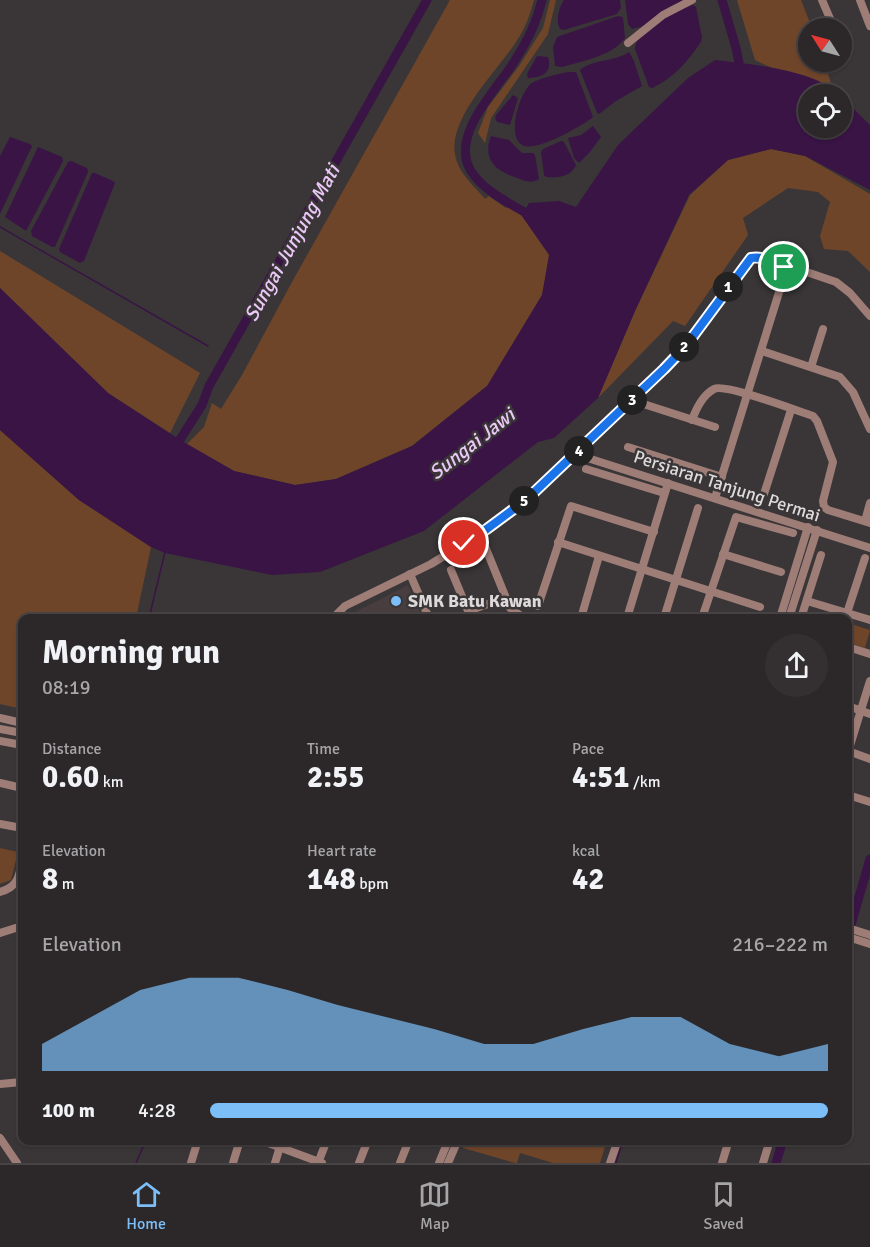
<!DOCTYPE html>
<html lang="en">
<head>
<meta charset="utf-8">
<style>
  :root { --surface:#2c2829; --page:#343031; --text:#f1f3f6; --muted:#a6a6a8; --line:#484446; --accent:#7bbef8 }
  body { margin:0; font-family:Signika,sans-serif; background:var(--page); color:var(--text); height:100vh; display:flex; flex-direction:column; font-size:22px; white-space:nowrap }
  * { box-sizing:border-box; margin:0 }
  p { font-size:20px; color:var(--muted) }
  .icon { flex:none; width:33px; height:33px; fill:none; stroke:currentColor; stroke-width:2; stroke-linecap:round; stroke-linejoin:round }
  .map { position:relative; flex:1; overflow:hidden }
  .side { position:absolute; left:18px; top:614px; width:834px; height:531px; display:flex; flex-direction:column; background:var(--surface); border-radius:12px; box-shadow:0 2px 4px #0004,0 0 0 2px var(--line) }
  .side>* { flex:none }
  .needle { width:39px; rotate:306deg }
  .controls { position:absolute; left:798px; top:18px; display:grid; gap:12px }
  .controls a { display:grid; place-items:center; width:54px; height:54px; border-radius:50%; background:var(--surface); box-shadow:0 2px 4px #0004,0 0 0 2px var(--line); font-size:30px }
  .pin { position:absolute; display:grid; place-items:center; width:51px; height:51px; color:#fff; margin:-26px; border:3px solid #fff; border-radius:50%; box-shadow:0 2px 6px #0007 }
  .km { position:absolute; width:30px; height:30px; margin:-15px; border-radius:50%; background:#222; color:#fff; font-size:16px; line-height:30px; text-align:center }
  .round { display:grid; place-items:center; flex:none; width:63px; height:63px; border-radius:32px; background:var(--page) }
  .headline { display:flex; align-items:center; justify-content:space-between; height:102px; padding:0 24px }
  h1 { font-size:33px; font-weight:700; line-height:45px }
  .metrics { display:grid; grid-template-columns:repeat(3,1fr); gap:9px; height:102px; padding:6px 24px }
  .metrics div { display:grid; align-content:center }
  .metrics b { font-size:30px; font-weight:700 }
  .metrics small { font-size:16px; font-weight:400 }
  .metrics p { font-size:16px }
  .chart { height:168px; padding:12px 24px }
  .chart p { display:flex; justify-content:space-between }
  .chart svg { width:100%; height:108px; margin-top:6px; fill:var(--accent); opacity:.7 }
  ul { padding:0 24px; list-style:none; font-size:20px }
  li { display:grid; grid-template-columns:96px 72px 1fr; align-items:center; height:45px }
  li i { height:15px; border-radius:8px; background:var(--accent) }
  .tab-bar { display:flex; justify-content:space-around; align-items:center; height:84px; border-top:2px solid var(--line); background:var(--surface); font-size:16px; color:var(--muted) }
  .tab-bar a { display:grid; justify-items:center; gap:3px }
  .tab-bar .selected { color:var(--accent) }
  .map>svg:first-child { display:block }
  .built { fill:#483d3f }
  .green { fill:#6f452a }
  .water { fill:#391445 }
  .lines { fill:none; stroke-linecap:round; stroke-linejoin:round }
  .stream { stroke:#391445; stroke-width:1.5 }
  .river { stroke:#391445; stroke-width:9 }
  .minor { stroke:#9e7d77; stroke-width:8 }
  .route-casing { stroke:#fff; stroke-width:12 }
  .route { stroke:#1a73e8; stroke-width:8 }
  .poi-dot { fill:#7bbef8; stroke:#3a3637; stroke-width:2 }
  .labels { text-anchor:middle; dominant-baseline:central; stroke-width:5; stroke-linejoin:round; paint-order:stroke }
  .street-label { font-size:18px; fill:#dcdada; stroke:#3a3637 }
  .poi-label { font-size:18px; font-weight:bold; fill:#dcdada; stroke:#3a3637; text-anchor:start }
  .water-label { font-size:20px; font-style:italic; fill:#ebc8f7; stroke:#3a3637 }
</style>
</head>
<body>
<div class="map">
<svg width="870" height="1163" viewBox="0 0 870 1163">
  <rect width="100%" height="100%" fill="#3a3637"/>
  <path class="built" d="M 408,585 L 423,618 L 344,618 Z"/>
  <g class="green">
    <path d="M 450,0 L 534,0 C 530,15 525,29 516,42 C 496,73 442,123 457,162 C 462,176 476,188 485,199 L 489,196 L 506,208 L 509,206 L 522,216 L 550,255 L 542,295 L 488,385 L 412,446 L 336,479 L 295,485 L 234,471 L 187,444 L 204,427 L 212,403 L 221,409 L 242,375 L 292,282 Z"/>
    <path d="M 550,0 L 556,0 L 548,34 L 491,118 L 485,143 L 478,133 L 488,107 L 519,66 L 543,28 Z"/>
    <path d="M 737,0 L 801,0 L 812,28 L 808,28 L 808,62 L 824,62 L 833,89 C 808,77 780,73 755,60 Z"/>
    <path d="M 771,149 L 805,156 L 870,194 L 870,272 L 848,251 L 824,249 L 820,236 L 830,202 L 818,192 L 788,188 L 743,218 L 748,235 L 685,326 L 673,321 L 598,398 L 635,311 L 690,195 L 728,160 Z"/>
    <path d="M 0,251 L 200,373 L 170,433 L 108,393 L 0,288 Z"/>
    <path d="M 0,430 L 79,500 L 151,547 L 136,618 L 22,618 L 22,709 L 0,704 Z"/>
    <path d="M 848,623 L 870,630 L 865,648 L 848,642 Z"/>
    <path d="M 0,848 L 18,852 L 11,880 L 0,884 Z"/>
    <path d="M 466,1140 L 607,1140 L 600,1163 L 553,1163 L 520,1153 L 517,1163 L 515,1163 L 463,1148 Z"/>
  </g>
  <g class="water">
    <path d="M 564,0 L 620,0 L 621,8 L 617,14 L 564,30 L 560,29 C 555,21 559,7 564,0 Z"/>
    <path d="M 625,0 L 686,0 L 669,7 L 644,26 L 632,29 L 628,24 Z"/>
    <path d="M 693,5 L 696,7 L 702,37 L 701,42 C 688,61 674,78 652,88 L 649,87 L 635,49 C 634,31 678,8 693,5 Z"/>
    <path d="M 618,16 L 623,17 L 625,38 C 613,56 582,61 562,67 L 555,66 L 553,47 L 557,37 Z"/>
    <path d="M 629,52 L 634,61 L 642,86 L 616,101 L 599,114 L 597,113 L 580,70 C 593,59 614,62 629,52 Z"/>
    <path d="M 537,56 L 548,57 C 553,72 542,78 528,78 L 527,74 Z"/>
    <path d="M 715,60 C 749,64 814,70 839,94 L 808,94 L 808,128 L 842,128 L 842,97 L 870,125 L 870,190 L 805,156 L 771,149 L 728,160 L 689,195 L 635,311 L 598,398 L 554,438 L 538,442 L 424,531 L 320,572 L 272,575 L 165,553 L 151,547 L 79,500 L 0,430 L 0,288 L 108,393 L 180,440 L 234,471 L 295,485 L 336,479 L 412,446 L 487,386 L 542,295 L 549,255 L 522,216 L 529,203 L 559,201 L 576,207 L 618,145 L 688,78 Z"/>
    <path d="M 568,72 L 576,72 L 578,77 L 593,117 C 582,126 535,153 522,145 C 506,136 520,91 532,83 C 539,78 559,74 568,72 Z"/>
    <path d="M 513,95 L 518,98 L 510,125 L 497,122 L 495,118 L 496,115 Z"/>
    <path d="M 593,126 L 601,137 L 590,152 L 579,163 L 574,158 L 568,138 L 581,135 Z"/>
    <path d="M 491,136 L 509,140 L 522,153 L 533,153 L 535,155 L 539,179 C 531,184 525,181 517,178 C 496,171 482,160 491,136 Z"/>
    <path d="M 10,137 L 30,144 L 32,146 L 0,214 L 0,156 Z"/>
    <path d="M 561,141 L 564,142 L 576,165 C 571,177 558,178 546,177 L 544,175 L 541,152 L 543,149 Z"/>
    <path d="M 38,147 L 62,157 L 63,161 L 26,231 L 5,217 Z"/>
    <path d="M 71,161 L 87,168 L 88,172 L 55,247 L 52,247 L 32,236 L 31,231 L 68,162 Z"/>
    <path d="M 92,173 L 95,173 L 113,181 L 115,183 L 84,261 L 80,263 L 60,252 L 59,249 Z"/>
  </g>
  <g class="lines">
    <g class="stream">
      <path d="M 0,227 L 208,346"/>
      <path d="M 149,618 L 165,552"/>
      <path d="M 136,1163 L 146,1140"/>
      <path d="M 616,1163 L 623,1140"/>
    </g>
    <g class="river">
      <path d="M 722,0 L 736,48 L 741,73"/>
      <path d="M 533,217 C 513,205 484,192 471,171 C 449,136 497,89 514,62 C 527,41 536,25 542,0"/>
      <path d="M 174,449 L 202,405 L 209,386 L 427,0"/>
      <path d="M 848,935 L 870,859"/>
      <path d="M 776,1163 L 783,1140"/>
    </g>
    <g class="minor">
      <path d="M 822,0 L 834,28"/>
      <path d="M 860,0 L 870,26"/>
      <path d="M 628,43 L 663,15 L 692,0"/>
      <circle cx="788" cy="265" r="4.5"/>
      <path d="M 792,267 L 836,282 L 850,293 L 870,316"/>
      <path d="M 762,351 L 840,377 L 853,392 L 870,429"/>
      <path d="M 811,367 L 823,329"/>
      <path d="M 631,400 L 715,427"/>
      <path d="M 692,420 C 696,409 703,395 714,389 C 725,383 797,411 813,416 L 817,421 L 833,462 L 823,501 L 824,507 L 828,510 L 870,523"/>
      <path d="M 628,447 L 722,477"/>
      <path d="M 575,454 L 870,548"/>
      <path d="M 586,469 L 664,493"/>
      <path d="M 764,494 L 791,410"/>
      <path d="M 715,498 L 786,270"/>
      <path d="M 865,521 L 870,503"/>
      <path d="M 480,534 L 510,608 L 524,618"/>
      <path d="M 558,542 L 760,607"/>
      <path d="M 723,554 L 781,572"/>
      <path d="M 451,570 L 471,618"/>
      <path d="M 410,574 L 429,618"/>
      <path d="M 807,601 L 870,620"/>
      <path d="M 538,606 L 571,506 L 654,532"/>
      <path d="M 468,611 L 505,598"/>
      <path d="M 847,613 L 865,558"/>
      <path d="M 333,618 L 345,606 L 431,564 L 480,534 L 526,500 L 631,400 L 685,347 L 751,258 L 758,257 L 783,264"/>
      <path d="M 581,618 L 599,556"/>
      <path d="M 627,618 L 668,483"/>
      <path d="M 664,618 L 698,508"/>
      <path d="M 702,618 L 736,517 L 793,533"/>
      <path d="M 780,618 L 808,527"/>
      <path d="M 789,618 L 817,530"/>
      <path d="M 801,618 L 821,555"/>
      <path d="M 848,647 L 870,654"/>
      <path d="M 848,706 L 870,714"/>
      <path d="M 0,718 L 22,723"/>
      <path d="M 0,729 L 22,733"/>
      <path d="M 0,741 L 22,745"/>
      <path d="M 848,751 L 870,759"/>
      <path d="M 848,752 L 870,681"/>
      <path d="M 0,783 L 22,788"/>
      <path d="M 848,795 L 870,802"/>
      <path d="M 0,824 L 22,828"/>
      <path d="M 0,892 C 17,887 19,878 22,862"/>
      <path d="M 848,928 L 870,935"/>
      <path d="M 0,933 L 22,926"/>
      <path d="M 848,937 L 870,944"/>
      <path d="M 0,1084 L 22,1082"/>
      <path d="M 0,1138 L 17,1163"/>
      <path d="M 260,1140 L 322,1163"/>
      <path d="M 191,1163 L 198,1140"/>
      <path d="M 233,1163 L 240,1140"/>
      <path d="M 275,1163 L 282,1140"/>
      <path d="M 318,1163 L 327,1140"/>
      <path d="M 359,1163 L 368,1140"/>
      <path d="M 400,1163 L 409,1140"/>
      <path d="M 439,1163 L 448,1141"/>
      <path d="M 448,1163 L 458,1140"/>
      <path d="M 610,1163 L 618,1140"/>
      <path d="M 722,1163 L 729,1140"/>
      <path d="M 763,1163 L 770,1140"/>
    </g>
  </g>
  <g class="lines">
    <g class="route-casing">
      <path id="route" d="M 464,543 L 480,534 L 526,500 L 664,369 L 685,347 L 751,258 C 761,256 773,261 783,264 L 784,267"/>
    </g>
    <use href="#route" class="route"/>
  </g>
  <circle class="poi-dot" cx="396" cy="601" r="6"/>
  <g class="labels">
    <g class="street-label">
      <text transform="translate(727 486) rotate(18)">Persiaran Tanjung Permai</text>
    </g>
    <g class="poi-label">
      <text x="408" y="601">SMK Batu Kawan</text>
    </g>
    <g class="water-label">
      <text transform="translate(292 243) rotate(-61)">Sungai Junjung Mati</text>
      <text transform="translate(472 444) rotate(-38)">Sungai Jawi</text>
    </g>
  </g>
</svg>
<div class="controls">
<a><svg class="needle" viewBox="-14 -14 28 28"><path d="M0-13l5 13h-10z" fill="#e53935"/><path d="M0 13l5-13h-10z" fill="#a6a6a8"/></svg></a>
<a><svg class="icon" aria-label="locate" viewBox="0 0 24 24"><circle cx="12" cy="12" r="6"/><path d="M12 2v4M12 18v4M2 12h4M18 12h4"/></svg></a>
</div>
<div class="pin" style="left:784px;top:267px;background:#1e9e55"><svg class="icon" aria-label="arrive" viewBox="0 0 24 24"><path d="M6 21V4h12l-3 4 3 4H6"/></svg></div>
<div class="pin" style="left:464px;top:543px;background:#d93025"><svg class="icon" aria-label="check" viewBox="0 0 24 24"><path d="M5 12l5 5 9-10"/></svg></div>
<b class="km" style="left:728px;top:287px">1</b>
<b class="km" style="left:684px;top:347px">2</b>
<b class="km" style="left:632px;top:400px">3</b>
<b class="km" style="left:579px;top:451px">4</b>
<b class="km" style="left:524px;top:501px">5</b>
<section class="side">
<div class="headline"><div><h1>Morning run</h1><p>08:19</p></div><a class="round"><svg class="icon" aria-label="share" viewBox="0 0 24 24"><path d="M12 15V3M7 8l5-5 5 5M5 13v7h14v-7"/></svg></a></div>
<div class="metrics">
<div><p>Distance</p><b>0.60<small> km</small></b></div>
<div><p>Time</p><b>2:55</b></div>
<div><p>Pace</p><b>4:51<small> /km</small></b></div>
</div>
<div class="metrics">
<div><p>Elevation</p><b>8<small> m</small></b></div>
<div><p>Heart rate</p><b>148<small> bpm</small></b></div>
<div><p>kcal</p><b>42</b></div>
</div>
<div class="chart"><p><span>Elevation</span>216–222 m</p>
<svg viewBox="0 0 160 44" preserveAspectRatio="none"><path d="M0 44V33L10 22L20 11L30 6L40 6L50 11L60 17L70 22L80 27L90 33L100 33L110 27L120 22L130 22L140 33L150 38L160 33V44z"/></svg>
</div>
<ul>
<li><b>100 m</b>4:28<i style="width:100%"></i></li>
</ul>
</section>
</div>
<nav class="tab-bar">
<a class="selected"><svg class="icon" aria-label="home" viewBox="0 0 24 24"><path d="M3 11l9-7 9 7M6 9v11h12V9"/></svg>Home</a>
<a><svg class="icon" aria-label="map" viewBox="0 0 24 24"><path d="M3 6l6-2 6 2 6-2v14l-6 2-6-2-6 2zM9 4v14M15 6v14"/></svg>Map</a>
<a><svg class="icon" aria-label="saved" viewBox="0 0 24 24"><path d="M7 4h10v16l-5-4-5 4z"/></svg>Saved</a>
</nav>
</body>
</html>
